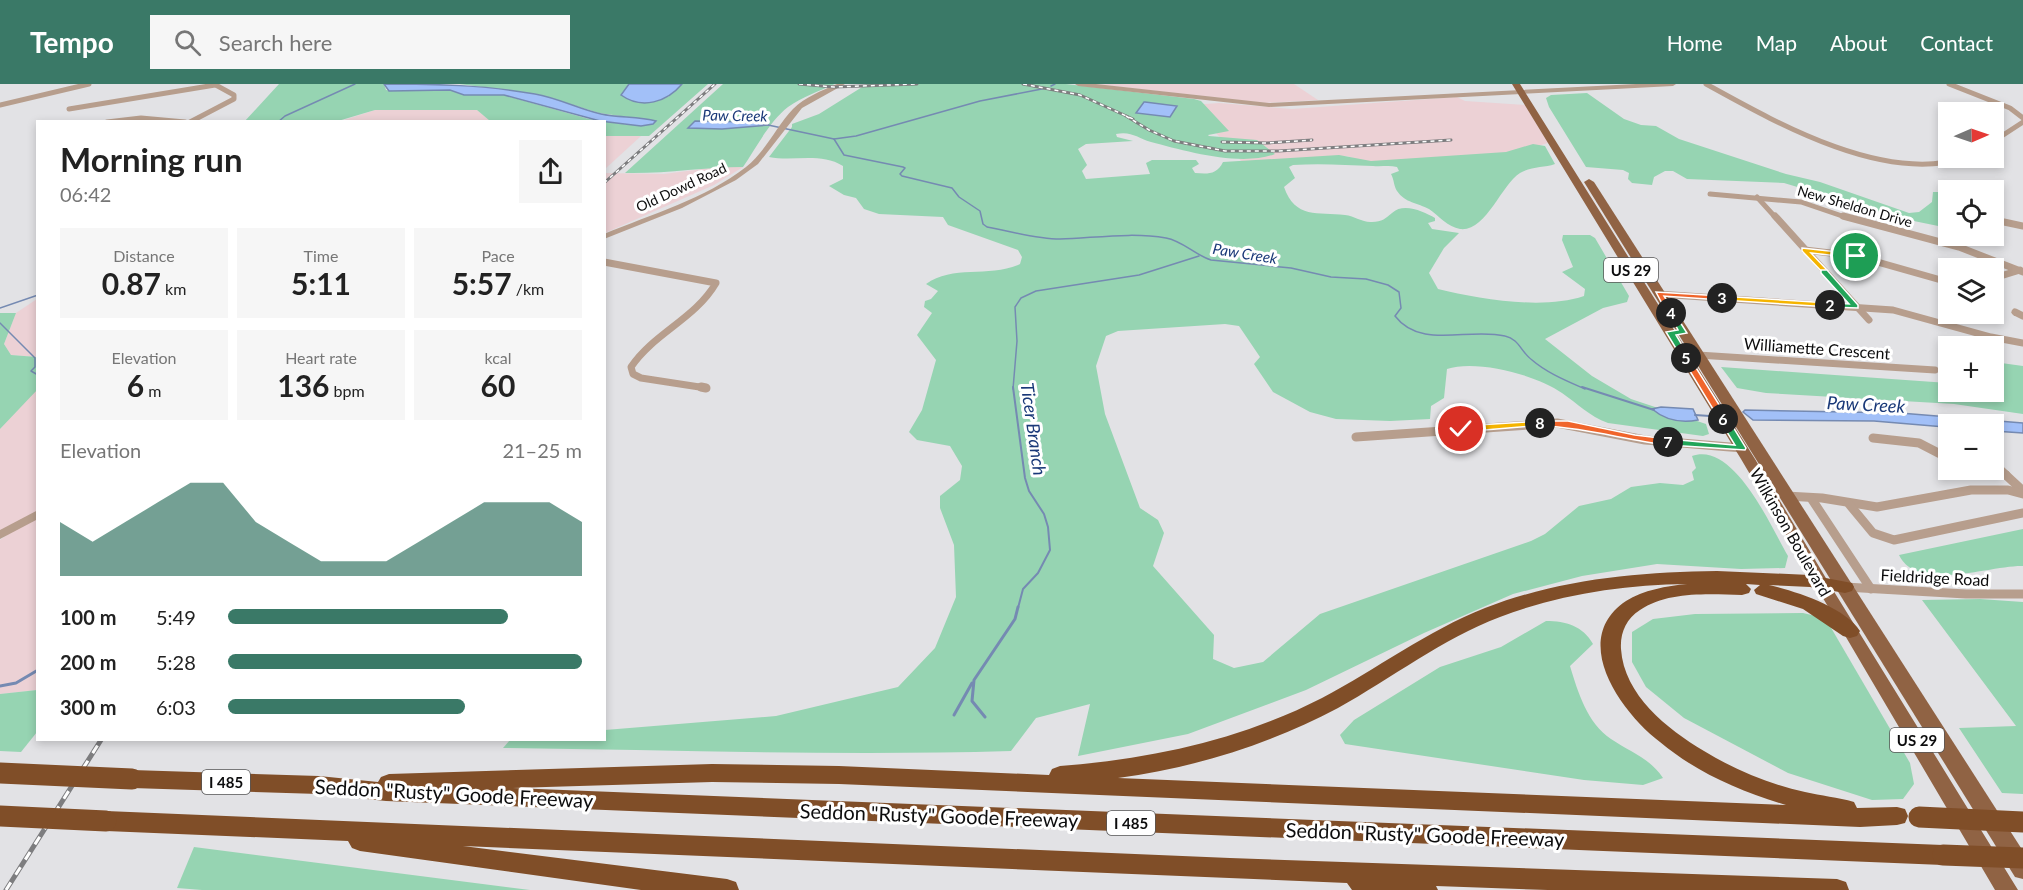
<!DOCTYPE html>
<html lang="en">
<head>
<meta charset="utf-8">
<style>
  :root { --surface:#fff; --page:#f6f6f6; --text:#222; --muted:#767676; --accent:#3a7967 }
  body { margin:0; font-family:Lato,sans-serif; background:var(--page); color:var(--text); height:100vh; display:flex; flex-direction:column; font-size:22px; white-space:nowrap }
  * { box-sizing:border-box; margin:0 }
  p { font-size:20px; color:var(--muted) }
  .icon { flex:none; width:33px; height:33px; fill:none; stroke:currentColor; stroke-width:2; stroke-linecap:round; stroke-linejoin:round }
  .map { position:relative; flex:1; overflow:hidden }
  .panel { position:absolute; left:36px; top:36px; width:570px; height:621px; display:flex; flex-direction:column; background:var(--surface); border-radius:0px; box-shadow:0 3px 9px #0003 }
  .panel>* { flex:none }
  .needle { width:39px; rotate:88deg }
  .controls { position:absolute; left:1938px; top:18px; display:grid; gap:12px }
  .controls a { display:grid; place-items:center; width:66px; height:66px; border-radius:0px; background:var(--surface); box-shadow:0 3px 9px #0003; font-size:30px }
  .pin { position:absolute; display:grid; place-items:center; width:51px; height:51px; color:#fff; margin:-26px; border:3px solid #fff; border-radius:50%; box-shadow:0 2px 6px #0007 }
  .km { position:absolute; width:30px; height:30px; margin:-15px; border-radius:50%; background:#222; color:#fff; font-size:16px; line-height:30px; text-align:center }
  .round { display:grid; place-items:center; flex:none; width:63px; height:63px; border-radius:0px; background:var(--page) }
  .head { display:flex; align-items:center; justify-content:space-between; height:102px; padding:0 24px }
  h1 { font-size:33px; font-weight:700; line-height:45px }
  .figures { display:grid; grid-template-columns:repeat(3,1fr); gap:9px; height:102px; padding:6px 24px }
  .figures div { display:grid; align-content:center; border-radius:0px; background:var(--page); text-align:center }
  .figures b { font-size:30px; font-weight:700 }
  .figures small { font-size:16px; font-weight:400 }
  .figures p { font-size:16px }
  .chart { height:168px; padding:12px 24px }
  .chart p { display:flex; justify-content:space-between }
  .chart svg { width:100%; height:108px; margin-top:6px; fill:var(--accent); opacity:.7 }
  ul { padding:0 24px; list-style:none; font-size:20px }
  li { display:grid; grid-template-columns:96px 72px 1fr; align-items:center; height:45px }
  li i { height:15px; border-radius:8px; background:var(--accent) }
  header { display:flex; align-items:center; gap:36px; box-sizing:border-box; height:84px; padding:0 30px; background:var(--accent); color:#fff }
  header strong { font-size:28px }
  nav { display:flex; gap:33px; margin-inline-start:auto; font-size:21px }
  .search { width:420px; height:54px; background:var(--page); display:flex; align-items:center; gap:15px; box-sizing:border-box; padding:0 21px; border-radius:0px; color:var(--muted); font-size:22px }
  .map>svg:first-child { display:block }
  .industrial { fill:#ecd1d5 }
  .green { fill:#96d4b2 }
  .water { fill:#a2c0f8; stroke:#758ab2; stroke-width:1.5 }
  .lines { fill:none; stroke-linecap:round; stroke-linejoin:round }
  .stream-far2 { stroke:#758ab2; stroke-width:1.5 }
  .stream-far1 { stroke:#758ab2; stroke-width:2 }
  .stream { stroke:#758ab2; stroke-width:3 }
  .minor-far2 { stroke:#b79e8d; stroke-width:5 }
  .minor-far1 { stroke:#b79e8d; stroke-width:7 }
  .minor { stroke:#b79e8d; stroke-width:9 }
  .tertiary { fill:#b79e8d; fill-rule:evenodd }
  .primary { fill:#906344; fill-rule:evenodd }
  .motorway { fill:#804e28; fill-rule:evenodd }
  .rail-far1-casing { stroke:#7d7d7f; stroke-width:3 }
  .rail-casing { stroke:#7d7d7f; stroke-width:5 }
  .rail-far1 { stroke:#fff; stroke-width:1.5; stroke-dasharray:4; stroke-linecap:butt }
  .rail { stroke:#fff; stroke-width:3; stroke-dasharray:9; stroke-linecap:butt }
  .motorway-bridge { stroke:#804e28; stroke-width:21 }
  .split-1 { fill:#f5b400; stroke:#fff; stroke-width:1.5 }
  .split-2 { fill:#22a559; stroke:#fff; stroke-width:1.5 }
  .split-3 { fill:#f5b400; stroke:#fff; stroke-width:1.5 }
  .split-4 { fill:#f0652b; stroke:#fff; stroke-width:1.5 }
  .split-5 { fill:#22a559; stroke:#fff; stroke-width:1.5 }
  .split-6 { fill:#f0652b; stroke:#fff; stroke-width:1.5 }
  .split-7 { fill:#22a559; stroke:#fff; stroke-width:1.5 }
  .split-8 { fill:#f0652b; stroke:#fff; stroke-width:1.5 }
  .split-9 { fill:#f5b400; stroke:#fff; stroke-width:1.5 }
  .labels { text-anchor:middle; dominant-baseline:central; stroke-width:6; stroke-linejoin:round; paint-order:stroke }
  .far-street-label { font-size:14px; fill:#0c0c0d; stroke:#fff }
  .far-water-label { font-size:15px; font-style:italic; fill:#193878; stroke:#fff }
  .shield { fill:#fff; stroke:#555556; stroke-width:1.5 }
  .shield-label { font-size:15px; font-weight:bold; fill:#0c0c0d }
  .street-label { font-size:16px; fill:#0c0c0d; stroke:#fff }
  .water-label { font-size:18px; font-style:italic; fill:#193878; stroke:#fff }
  .near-street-label { font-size:20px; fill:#0c0c0d; stroke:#fff }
</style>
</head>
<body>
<header>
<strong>Tempo</strong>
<div class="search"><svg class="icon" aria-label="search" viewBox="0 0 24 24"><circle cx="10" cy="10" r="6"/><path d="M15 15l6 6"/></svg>Search here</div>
<nav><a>Home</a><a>Map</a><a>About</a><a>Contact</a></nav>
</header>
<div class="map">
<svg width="2023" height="806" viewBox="0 0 2023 806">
  <rect width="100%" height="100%" fill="#e2e2e5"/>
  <g class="industrial">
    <path d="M 1095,0 L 1294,0 L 1318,16 L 1265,19 Z"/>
    <path d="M 1457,13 L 1465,17 L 1525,21 L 1548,59 L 1514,69 L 1369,79 L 1347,72 L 1243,79 L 1191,21 L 1219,19 L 1292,25 Z"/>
    <path d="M 375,26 L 477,26 L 490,37 L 338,38 Z"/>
    <path d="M 605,52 L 641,52 L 605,85 Z"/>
    <path d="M 718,83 L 743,83 L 714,101 L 605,149 L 605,89 L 664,90 Z"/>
    <path d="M 37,215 L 37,273 L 11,271 L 4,260 L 16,229 Z"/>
    <path d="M 37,305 L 37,606 L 0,610 L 0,456 L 7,451 L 0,449 L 0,345 Z"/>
  </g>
  <g class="green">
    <path d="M 279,0 L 384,0 L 386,6 L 392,7 L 450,6 L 464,11 L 504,11 L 589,35 L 630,41 L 653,40 L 656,37 L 599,29 L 537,10 L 459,0 L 629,0 L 621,11 L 668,13 L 682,0 L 708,0 L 649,52 L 605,52 L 604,38 L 490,37 L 477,26 L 375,26 L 338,37 L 244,38 Z"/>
    <path d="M 723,0 L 835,0 C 819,7 802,13 788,23 C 769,38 756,64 743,83 C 703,83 665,90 625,89 Z"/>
    <path d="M 867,0 L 1066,0 L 1194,15 L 1201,17 L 1229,47 L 1208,51 L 1209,52 L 1257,56 L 1275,70 C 1241,83 1185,67 1151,58 C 1137,54 1132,47 1116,50 L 1117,53 L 1133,57 L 1086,60 L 1078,65 L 1087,81 L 1082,87 L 1086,95 L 1150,90 L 1146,79 L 1152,76 L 1196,76 L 1199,80 L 1192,84 L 1195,89 C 1207,90 1217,91 1223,78 L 1339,71 L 1371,77 L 1506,68 L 1533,60 L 1545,62 L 1555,80 C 1544,84 1532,82 1520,89 C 1501,101 1486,148 1460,145 C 1448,143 1439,132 1429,125 C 1418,119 1405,119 1397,107 C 1394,103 1394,95 1391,90 L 1399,87 L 1397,83 C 1389,81 1381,83 1373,82 C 1346,81 1320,79 1293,81 L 1289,83 L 1295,94 L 1284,103 C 1295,135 1318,128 1345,131 C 1355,132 1363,139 1372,138 C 1382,138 1386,134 1392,129 C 1404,118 1424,128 1435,134 L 1435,137 L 1428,139 L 1432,145 L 1459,149 L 1444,164 L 1429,189 L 1438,205 C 1479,215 1543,226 1584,212 L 1585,205 L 1562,188 L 1573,183 L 1562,156 L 1563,151 L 1590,151 L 1595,154 L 1629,212 L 1627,218 L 1603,224 L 1545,255 L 1592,292 L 1631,315 L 1706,340 L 1709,350 L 1703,352 L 1608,339 C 1589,332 1578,320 1562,309 C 1537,291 1476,275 1447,285 L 1444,314 L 1431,322 L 1430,335 L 1390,337 L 1336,335 L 1310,328 L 1273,308 L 1254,280 L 1260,273 L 1239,242 L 1225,240 L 1118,247 L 1106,252 L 1096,282 L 1105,330 L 1140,424 L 1158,436 L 1164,449 L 1153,482 L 1214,551 L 1213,575 L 1234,584 L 1263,578 L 1320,530 L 1531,457 L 1545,450 L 1579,422 L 1611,415 L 1631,403 L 1660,399 L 1683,401 L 1694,396 L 1692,388 L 1696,384 L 1692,372 C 1734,357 1771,443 1788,472 L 1785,484 L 1741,485 L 1657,480 L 1582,492 L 1513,510 L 1424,549 L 1306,606 L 1188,650 L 1078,672 L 1090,620 L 1036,634 L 1011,667 C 841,672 672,666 503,664 L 510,656 L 604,656 L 605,646 L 776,632 L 898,603 L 935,564 L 956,513 L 954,461 L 940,424 L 940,412 L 960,396 L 962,382 L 950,362 L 917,356 L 909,348 L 922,326 L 936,276 L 917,251 L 932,229 L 924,223 L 925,217 L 931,215 L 938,207 L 926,200 C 953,180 990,194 1020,180 L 1022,173 L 1018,166 L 948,141 L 943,133 L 879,130 L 864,125 L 856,114 L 844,111 L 829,102 L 843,95 L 843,82 C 820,68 793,78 769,73 L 792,43 L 792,40 L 819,30 Z"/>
    <path d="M 1587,9 L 1624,35 L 1641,41 L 1656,42 L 1679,55 L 1786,90 L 1820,98 L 1909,129 L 1919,128 L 1932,118 L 1933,108 L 1948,108 L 1948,144 L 1904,135 L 1784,99 L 1687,95 L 1673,87 L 1665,87 L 1654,93 L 1652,101 L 1632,99 L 1628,95 L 1629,89 L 1623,86 L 1586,83 L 1549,23 L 1546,14 L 1551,11 Z"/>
    <path d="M 0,229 L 16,229 L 4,260 L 11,271 L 37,273 L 38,305 L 0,345 Z"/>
    <path d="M 1994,278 L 2023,282 L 2023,330 L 1954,320 L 1766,309 L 1737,304 L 1721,283 L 1948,299 L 1948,308 L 1994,308 Z"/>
    <path d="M 2023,445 L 2023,482 C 1991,481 1917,509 1899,471 Z"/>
    <path d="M 1980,515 L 2023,518 L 2023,710 L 2002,709 L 1959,644 L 2016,642 L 1922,516 Z"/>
    <path d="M 1803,529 L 1820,533 L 1830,542 L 1910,679 L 1914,700 L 1903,715 L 1872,716 L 1788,689 L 1684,634 L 1646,603 L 1632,578 L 1632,548 L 1653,535 L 1695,530 Z"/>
    <path d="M 1546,537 C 1566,537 1583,542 1593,560 L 1570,582 C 1578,608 1587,639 1611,655 C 1630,668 1650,674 1663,694 L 1643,701 L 1584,696 L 1345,660 L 1340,651 L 1354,636 L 1440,583 L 1501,563 Z"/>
    <path d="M 37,606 L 37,648 L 21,668 L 0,667 L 0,610 Z"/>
    <path d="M 194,763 L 530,806 L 202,806 L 177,804 Z"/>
  </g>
  <g class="water">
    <path d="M 384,0 C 435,0 485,1 535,10 C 558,14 579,25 601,30 C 619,34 638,32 656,37 L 653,40 L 641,42 L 600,37 L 504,11 L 464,11 L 450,6 L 389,7 Z"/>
    <path d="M 629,0 L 682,0 C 667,18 642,26 621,11 Z"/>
    <path d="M 1144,18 L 1145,18 L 1177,22 L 1170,33 L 1136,29 Z"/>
    <path d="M 695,37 L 753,38 L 769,41 L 722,45 L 688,44 Z"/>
    <path d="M 1661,323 L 1693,325 L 1698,336 C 1682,339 1665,336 1652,325 Z"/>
    <path d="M 1745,326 L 1900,329 L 2023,339 L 2023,349 L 1994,347 L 1994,340 L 1948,340 L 1948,343 L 1945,343 L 1874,337 L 1753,336 L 1743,328 Z"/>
  </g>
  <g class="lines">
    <g class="stream-far2">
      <path d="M 1051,2 L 1055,0"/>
      <path d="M 278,38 L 285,32 L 355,0"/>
      <path d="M 768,41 L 834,55 L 844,71 L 903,83 L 905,84 L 900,90 L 902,92 L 952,104 L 959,113 L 980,127 L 983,140 L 987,143 C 1010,147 1036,155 1060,155 C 1094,154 1132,148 1166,154 C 1183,157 1195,171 1211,176 L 1291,184 L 1331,193 L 1366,195 L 1388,201 L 1399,208 L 1401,224 L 1395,232 C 1421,266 1468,243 1505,252 C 1519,255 1521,268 1532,276 C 1547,289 1567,297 1585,305"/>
      <path d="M 834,55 L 856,52 L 980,17 L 1047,4"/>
      <path d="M 0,224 L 38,211"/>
      <path d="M 0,239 L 35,274 L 35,283 L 31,287 L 38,291"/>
      <path d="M 1013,305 L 1017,257 L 1015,223 L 1021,214 L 1036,207 L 1139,191 L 1199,172"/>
    </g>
    <g class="stream-far1">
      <path d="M 1013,303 L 1025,394 L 1029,407 L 1044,430 L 1048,443 L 1050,466 L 1038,489 L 1023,505 L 1018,524"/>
      <path d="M 1582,303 L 1654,326"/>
      <path d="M 1695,331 L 1710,332"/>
    </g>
    <g class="stream">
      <path d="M 0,602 L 16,599 L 38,586"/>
      <path d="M 954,631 L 972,599"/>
      <path d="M 985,633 L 972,617 L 974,596 L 1015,535 L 1018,523"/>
    </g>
    <g class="minor-far2">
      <path d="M 1706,0 C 1775,38 1883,100 1964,74"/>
      <path d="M 1949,0 L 2010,24 L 2023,34"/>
      <path d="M 0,21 L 89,0"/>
      <path d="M 69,25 L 215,1"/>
      <path d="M 107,38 L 141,34 L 185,38"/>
      <path d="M 190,38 L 234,15 L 234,11 L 214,0"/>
      <path d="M 1994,57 L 2023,38"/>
      <path d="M 1710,110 L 1801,118 L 1848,134"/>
      <path d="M 1757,113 L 1776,134"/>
    </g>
    <g class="minor-far1">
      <path d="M 1775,132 L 1869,236"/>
      <path d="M 1843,132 L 1959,163 L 2023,188"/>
      <path d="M 2004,138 L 2023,142"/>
      <path d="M 1805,166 L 1856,172 L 1948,198"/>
      <path d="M 604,178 L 716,199 C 695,235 654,249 631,283 L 633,290 L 641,294 L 706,304"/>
      <path d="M 1994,194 L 2020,186"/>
      <path d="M 1658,210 L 1893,226 L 1991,253 L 2023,259"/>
      <path d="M 2015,228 L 2023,232"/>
      <path d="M 1698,271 L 1935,286"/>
    </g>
    <g class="minor">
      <path d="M 701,303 L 706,304"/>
      <path d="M 1356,353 L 1557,339 L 1645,356 L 1742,364"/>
      <path d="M 1873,354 L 1919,359 L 1948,374"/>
      <path d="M 1994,380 L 2021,405 L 2019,408"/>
      <path d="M 1976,386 L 2006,391"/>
      <path d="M 1786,412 L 1822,414 L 1877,423 L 1971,406 L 2008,406 L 2023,410"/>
      <path d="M 1811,414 L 1871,505"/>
      <path d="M 1849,420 L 1873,449 L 1894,456 L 2023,429"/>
      <path d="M 1845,503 L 1966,510 L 2023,510"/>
    </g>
    <g class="tertiary">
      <path d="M 837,0 L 845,0 L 802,24 L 758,80 L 736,96 L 682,124 L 604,155 L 604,150 C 652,130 705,115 746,83 C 766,67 776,43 793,25 C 805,13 821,7 837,0 Z"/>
      <path d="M 1075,0 L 1096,0 L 1269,19 L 1636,0 L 1676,0 L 1673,2 L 1269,23 L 1078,2 Z"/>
      <path d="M 38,426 L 38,435 L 0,455 L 0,446 Z"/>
    </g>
    <g class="primary">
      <path d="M 1512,0 L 1520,0 L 1755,375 L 1833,506 L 2018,806 L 1995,806 L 1741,375 Z"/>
      <path d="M 1589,95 L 1594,98 L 2023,767 L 2023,795 L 2015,793 L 1584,98 Z"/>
    </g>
    <g class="motorway">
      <path d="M 1717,487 L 1810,491 L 1852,499 L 1854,503 L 1852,507 L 1845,509 L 1810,503 L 1769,501 C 1795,507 1845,523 1860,547 L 1857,552 L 1850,554 L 1843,552 L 1803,525 L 1756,510 L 1754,506 L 1760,501 L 1746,500 L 1751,505 L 1749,509 L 1742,511 C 1709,510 1668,507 1640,526 C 1626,535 1620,549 1621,565 C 1624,611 1667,645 1704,667 C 1735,686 1769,700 1805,708 C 1821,712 1838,713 1854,718 L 1857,724 L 1897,723 L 1905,725 L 1908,732 L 1905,739 L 1897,741 L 1860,743 L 839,700 L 712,698 L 513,704 L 1943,761 L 1951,764 L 1955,771 L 1951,778 L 1943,781 L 386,717 L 319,710 L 132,704 L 124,701 L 121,695 L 124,689 L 132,686 L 319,692 L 378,698 L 381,693 L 389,690 L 712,680 L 839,682 L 1049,691 L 1052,685 L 1060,682 C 1152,675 1240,656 1322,614 C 1377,585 1427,547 1485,524 C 1560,495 1638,488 1717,487 ZM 1687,500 C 1667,502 1643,506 1626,517 C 1568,556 1622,629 1660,658 C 1697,689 1740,707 1786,721 L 1118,694 C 1194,684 1270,660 1338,624 C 1392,594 1442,555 1500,533 C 1560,510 1623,501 1687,500 Z"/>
      <path d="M 106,727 L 1230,774 L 1837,795 L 1846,798 L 1849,806 L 1548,806 L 1436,802 L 1438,806 L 1352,806 L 1347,799 L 463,762 L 727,795 L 736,798 L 739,806 L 641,806 L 360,767 L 352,764 L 348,757 L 106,747 L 98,744 L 95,737 L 98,730 Z"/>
    </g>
    <g class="rail-far1-casing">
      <g id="rail-far1">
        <path d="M 799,0 L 834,3 L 917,0"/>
        <path d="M 1023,0 L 1080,11 L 1133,35"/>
        <path d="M 1126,32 L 1149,46 L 1174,57 L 1225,67 L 1279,67 L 1451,56"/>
        <path d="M 1222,58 L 1267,59 L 1312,56"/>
        <path d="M 604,99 L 715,0"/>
      </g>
    </g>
    <g class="rail-casing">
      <path id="rail" d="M 6,806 L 101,656"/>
    </g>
    <use href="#rail-far1" class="rail-far1"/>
    <use href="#rail" class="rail"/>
    <g class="motorway-bridge">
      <path d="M 0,689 L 132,695"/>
      <path d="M 0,732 L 106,737"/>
      <path d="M 1919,733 L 2023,738"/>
      <path d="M 1943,771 L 2023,774"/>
    </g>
  </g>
  <path class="split-1" d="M 1802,164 L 1856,170 L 1860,172 L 1856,174 L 1811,169 L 1828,187 L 1824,190 L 1802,167 Z"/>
  <path class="split-2" d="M 1821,186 L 1827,186 L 1858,221 L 1858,224 L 1827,223 L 1826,221 L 1830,219 L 1849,220 L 1821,189 Z"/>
  <path class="split-3" d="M 1719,212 L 1830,219 L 1834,221 L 1830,223 L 1722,216 L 1719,216 Z"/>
  <path class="split-4" d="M 1656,208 L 1722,212 L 1726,214 L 1722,216 L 1664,212 L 1675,229 L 1671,231 L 1667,229 Z"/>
  <path class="split-5" d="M 1668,227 L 1673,227 L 1687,249 L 1676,251 L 1690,274 L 1689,276 L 1683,276 L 1666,248 L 1678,246 Z"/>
  <path class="split-6" d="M 1686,272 L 1690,274 L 1728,335 L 1727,336 L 1719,335 L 1682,274 Z"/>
  <path class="split-7" d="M 1720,333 L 1727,333 L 1746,364 L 1745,366 L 1668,361 L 1663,358 L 1668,355 L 1735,361 L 1719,335 Z"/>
  <path class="split-8" d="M 1537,337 L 1568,337 L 1635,351 L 1668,355 L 1673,358 L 1668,361 C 1625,356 1583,343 1540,342 L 1537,341 Z"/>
  <path class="split-9" d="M 1540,337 L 1543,337 L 1543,341 L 1461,348 L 1456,345 L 1461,342 Z"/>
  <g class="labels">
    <g class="far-street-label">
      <text transform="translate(681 103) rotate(-25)">Old Dowd Road</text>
      <text transform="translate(1855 122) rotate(16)">New Sheldon Drive</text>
    </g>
    <g class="far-water-label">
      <text transform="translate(735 31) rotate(1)">Paw Creek</text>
      <text transform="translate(1245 169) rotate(9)">Paw Creek</text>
    </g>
    <g class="shield">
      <rect x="1604" y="174" width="54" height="24" rx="4.5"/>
      <rect x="1890" y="644" width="54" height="24" rx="4.5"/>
      <rect x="202" y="686" width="48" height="24" rx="4.5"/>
      <rect x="1107" y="727" width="48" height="24" rx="4.5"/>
    </g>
    <g class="shield-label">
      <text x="1631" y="186">US 29</text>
      <text x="1917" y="656">US 29</text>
      <text x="226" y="698">I 485</text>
      <text x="1131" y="739">I 485</text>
    </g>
    <g class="street-label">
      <text transform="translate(1817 264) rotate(4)">Williamette Crescent</text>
      <text transform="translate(1791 448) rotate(60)">Wilkinson Boulevard</text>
      <text transform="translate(1935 493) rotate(3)">Fieldridge Road</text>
    </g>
    <g class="water-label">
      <text transform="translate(1866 320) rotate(3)">Paw Creek</text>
      <text transform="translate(1034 345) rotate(82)">Ticer Branch</text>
    </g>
    <g class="near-street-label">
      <text transform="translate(454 709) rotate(3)">Seddon "Rusty" Goode Freeway</text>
      <text transform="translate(939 731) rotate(2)">Seddon "Rusty" Goode Freeway</text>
      <text transform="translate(1425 750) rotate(2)">Seddon "Rusty" Goode Freeway</text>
    </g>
  </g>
</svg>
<div class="controls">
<a><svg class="needle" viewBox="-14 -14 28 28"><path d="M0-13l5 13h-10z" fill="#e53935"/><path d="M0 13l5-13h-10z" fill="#767676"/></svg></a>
<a><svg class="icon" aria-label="locate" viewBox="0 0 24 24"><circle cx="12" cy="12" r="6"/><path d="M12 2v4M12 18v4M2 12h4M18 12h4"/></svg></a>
<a><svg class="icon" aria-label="layers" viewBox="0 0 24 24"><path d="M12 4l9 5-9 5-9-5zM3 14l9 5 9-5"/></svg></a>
<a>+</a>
<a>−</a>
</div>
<div class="pin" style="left:1856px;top:172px;background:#1e9e55"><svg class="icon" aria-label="arrive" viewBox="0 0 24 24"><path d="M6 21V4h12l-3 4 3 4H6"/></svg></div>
<div class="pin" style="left:1461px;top:345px;background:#d93025"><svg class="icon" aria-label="check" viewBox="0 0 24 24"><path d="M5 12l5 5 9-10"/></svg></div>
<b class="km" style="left:1830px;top:221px">2</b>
<b class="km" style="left:1722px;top:214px">3</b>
<b class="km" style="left:1671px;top:229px">4</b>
<b class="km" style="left:1686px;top:274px">5</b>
<b class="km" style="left:1723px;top:335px">6</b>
<b class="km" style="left:1668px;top:358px">7</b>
<b class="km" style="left:1540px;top:339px">8</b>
<section class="panel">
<div class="head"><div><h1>Morning run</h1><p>06:42</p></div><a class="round"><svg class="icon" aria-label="share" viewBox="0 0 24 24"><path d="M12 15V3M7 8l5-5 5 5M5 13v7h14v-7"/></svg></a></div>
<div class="figures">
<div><p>Distance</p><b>0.87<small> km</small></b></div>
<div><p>Time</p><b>5:11</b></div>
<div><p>Pace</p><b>5:57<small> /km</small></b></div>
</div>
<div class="figures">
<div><p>Elevation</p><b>6<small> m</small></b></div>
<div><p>Heart rate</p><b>136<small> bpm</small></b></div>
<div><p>kcal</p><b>60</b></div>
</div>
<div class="chart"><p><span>Elevation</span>21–25 m</p>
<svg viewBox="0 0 160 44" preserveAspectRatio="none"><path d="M0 44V22L10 30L20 22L30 14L40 6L50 6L60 22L70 30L80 38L90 38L100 38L110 30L120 22L130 14L140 14L150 14L160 22V44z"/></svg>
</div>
<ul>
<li><b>100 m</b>5:49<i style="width:79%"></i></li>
<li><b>200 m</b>5:28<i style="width:100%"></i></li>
<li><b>300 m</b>6:03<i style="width:67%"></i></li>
</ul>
</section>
</div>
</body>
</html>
